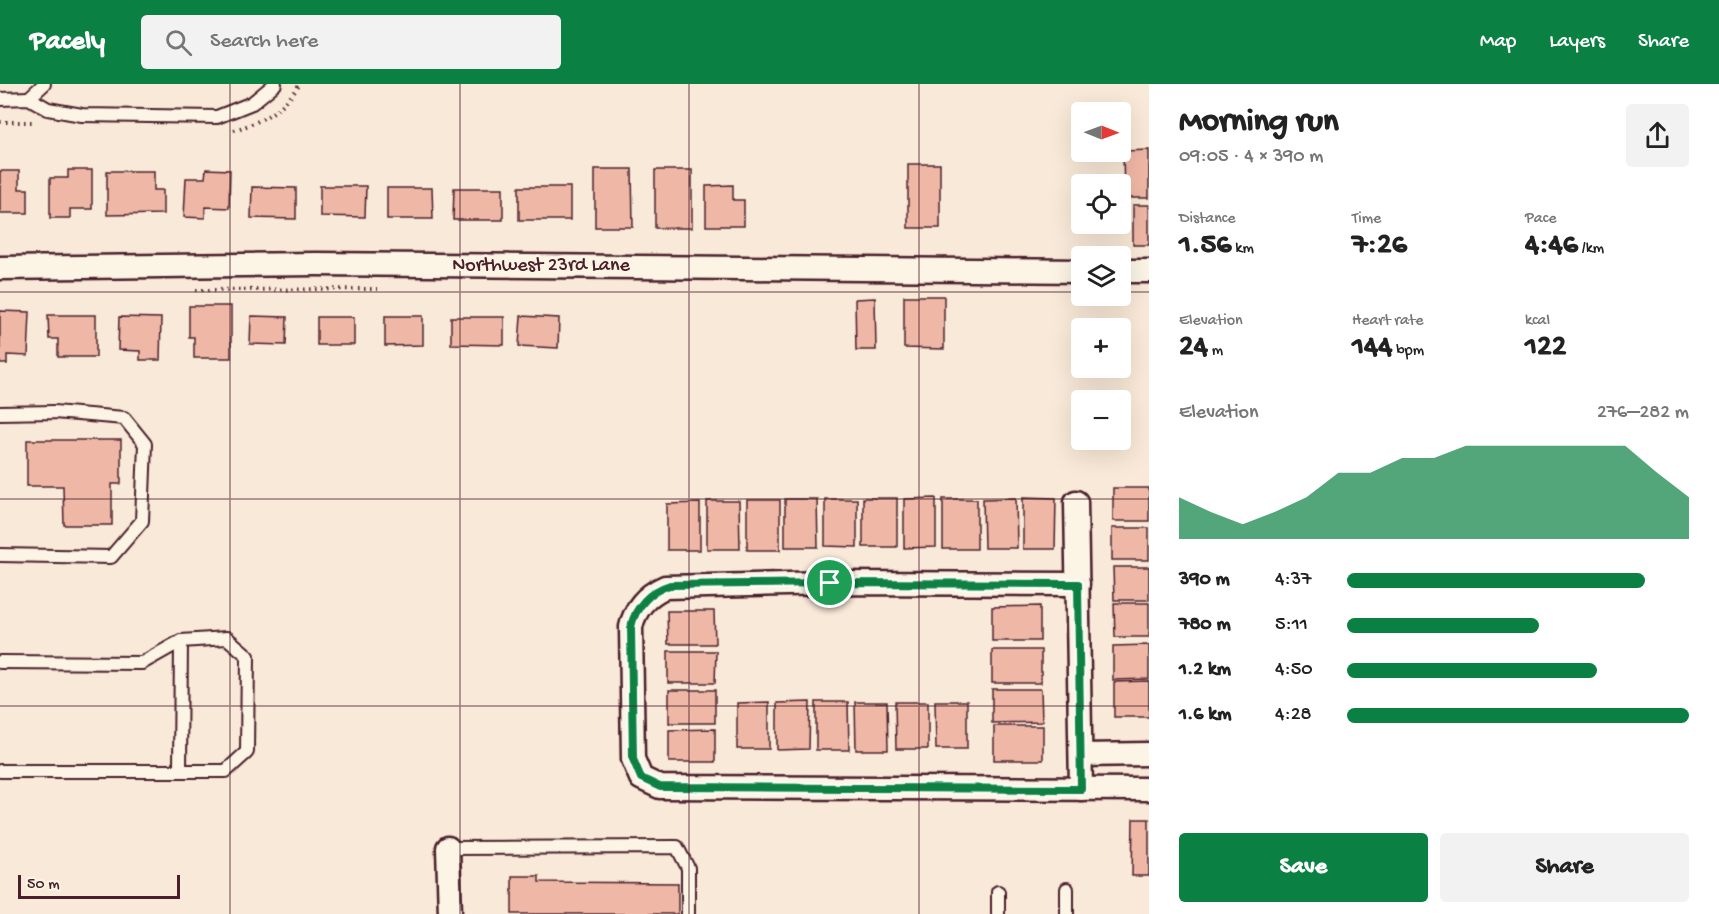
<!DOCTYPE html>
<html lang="en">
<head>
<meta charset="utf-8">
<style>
  :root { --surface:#fff; --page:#f2f2f2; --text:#222; --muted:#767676; --accent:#0b8043 }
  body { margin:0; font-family:"Gochi Hand",sans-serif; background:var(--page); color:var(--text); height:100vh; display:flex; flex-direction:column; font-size:22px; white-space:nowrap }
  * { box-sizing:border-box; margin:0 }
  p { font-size:20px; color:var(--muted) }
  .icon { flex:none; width:33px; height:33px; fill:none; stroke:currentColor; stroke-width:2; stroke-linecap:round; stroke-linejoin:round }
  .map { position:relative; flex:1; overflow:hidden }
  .details { display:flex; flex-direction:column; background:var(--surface); width:570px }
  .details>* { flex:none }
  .needle { width:39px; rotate:91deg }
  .fabs { position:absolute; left:1071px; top:18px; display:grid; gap:12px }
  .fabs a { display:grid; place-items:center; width:60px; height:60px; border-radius:6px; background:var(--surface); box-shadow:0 6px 24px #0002; font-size:30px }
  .scale { position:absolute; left:18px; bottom:15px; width:162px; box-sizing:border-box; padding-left:6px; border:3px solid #4a1f2b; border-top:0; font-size:16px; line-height:21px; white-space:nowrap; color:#4a1f2b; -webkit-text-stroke:4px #fcf5e5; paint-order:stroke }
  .pin { position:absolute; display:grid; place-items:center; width:51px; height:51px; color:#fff; margin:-26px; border:3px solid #fff; border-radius:50%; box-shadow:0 2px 6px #0007 }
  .round { display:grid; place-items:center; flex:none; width:63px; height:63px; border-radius:6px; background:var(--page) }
  .headline { display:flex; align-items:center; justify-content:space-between; height:102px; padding:0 30px }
  h1 { font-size:33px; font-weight:800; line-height:45px }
  .metrics { display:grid; grid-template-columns:repeat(3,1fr); gap:9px; height:102px; padding:6px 30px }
  .metrics div { display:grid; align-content:center }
  .metrics b { font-size:30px; font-weight:800 }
  .metrics small { font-size:16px; font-weight:400 }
  .metrics p { font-size:16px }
  .chart { height:168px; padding:12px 30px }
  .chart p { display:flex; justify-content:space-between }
  .chart svg { width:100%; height:108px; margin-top:6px; fill:var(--accent); opacity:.7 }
  .primary-button { display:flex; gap:12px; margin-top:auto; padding:12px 30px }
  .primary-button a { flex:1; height:69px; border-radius:6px; background:var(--accent); color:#fff; font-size:24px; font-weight:800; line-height:69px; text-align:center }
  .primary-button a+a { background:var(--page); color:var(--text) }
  ul { padding:0 30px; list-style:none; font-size:20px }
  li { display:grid; grid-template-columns:96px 72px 1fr; align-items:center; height:45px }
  li i { height:15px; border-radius:8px; background:var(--accent) }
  header { display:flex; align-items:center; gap:36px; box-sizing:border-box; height:84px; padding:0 30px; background:var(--accent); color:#fff }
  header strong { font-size:28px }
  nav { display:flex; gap:33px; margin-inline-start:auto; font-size:21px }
  .search { width:420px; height:54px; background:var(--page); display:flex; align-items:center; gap:15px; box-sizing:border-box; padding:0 21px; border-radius:6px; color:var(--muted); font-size:22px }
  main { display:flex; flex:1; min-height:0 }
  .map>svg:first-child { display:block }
  .building { fill:#efb7a5; stroke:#4a1f2b; stroke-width:1.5 }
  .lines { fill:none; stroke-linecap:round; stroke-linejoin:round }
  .service-casing { stroke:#4a1f2b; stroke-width:16 }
  .minor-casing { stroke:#4a1f2b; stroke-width:27 }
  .path { stroke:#4a1f2b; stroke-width:4; stroke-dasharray:1.5 4.5; stroke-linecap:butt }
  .service { stroke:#fcf5e5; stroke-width:12 }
  .minor { stroke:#fcf5e5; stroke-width:22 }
  .route-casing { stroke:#fff; stroke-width:12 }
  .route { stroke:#0b8043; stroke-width:8 }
  .grid { fill:none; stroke:#4a1f2b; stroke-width:1.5; stroke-opacity:0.55 }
  .labels { text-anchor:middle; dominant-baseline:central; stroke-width:5; stroke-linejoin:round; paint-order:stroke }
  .street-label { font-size:20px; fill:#4a1f2b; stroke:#fcf5e5 }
</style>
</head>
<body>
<header>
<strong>Pacely</strong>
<div class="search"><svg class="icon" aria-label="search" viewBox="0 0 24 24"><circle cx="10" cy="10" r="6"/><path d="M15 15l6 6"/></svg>Search here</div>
<nav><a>Map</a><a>Layers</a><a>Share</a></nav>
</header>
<main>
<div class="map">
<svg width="1149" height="830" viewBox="0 0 1149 830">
  <rect width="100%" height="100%" fill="#f9e9d8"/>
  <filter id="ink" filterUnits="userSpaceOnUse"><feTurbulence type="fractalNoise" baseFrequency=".0167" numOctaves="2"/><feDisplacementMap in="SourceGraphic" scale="12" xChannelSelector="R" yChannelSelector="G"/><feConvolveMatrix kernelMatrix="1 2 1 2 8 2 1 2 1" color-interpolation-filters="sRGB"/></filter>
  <g filter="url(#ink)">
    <g class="building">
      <path d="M 1149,66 L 1149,114 L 1124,114 L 1123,67 Z"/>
      <rect x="908" y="80" width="32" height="64"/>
      <path d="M 206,85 L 230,86 L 229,124 L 205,123 L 205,134 L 184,133 L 186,94 L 205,94 Z"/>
      <path d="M 595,85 L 632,85 L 633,143 L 595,143 Z"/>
      <path d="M 68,86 L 92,86 L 92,125 L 70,125 L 70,134 L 50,134 L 50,94 L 68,94 Z"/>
      <rect x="655" y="86" width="37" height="58"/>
      <path d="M 0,87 L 19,87 L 19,105 L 28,105 L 28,129 L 0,129 Z"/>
      <path d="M 107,87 L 154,87 L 154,106 L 163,106 L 163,130 L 107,131 Z"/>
      <path d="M 733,101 L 733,116 L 744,116 L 744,142 L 706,142 L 706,102 Z"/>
      <path d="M 320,102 L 366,102 L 365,133 L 320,132 Z"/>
      <path d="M 252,103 L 296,104 L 296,135 L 251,134 Z"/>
      <rect x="519" y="103" width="51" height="33"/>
      <path d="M 387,104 L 432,104 L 433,135 L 387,135 Z"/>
      <path d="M 454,104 L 503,104 L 503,136 L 453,136 Z"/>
      <rect x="1133" y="121" width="16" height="40"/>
      <path d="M 904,212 L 944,212 L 944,265 L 904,264 Z"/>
      <path d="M 875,214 L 876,266 L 856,266 L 855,215 Z"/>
      <path d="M 189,222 L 231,222 L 231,274 L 194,274 L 194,253 L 189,253 Z"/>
      <path d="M 0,227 L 30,228 L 28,272 L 7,271 L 7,280 L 0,280 Z"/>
      <path d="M 48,231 L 96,231 L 96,273 L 58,273 L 58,255 L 49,255 Z"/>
      <path d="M 251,232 L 287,233 L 286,261 L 250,260 Z"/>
      <path d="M 385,232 L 423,232 L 423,261 L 385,262 Z"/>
      <path d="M 521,232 L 559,234 L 558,264 L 519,262 Z"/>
      <path d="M 119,233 L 161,234 L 160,276 L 140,276 L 140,267 L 118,266 Z"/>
      <rect x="317" y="233" width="37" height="28"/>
      <path d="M 451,233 L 504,233 L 504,261 L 451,260 Z"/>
      <path d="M 1087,314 L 1124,314 L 1123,360 L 1094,360 L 1094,356 L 1120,356 L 1120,316 L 1087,316 Z"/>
      <path d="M 27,356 L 121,356 L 121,400 L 112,400 L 112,441 L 64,441 L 63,402 L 27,402 Z"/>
      <rect x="1113" y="404" width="36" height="33"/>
      <path d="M 1023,413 L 1056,414 L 1055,465 L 1023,465 Z"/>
      <rect x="863" y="414" width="34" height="49"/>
      <path d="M 936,414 L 936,463 L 904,464 L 904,415 Z"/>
      <path d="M 1016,414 L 1017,464 L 984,464 L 983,415 Z"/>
      <path d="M 785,415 L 817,415 L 818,463 L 785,463 Z"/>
      <path d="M 825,415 L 857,415 L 857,463 L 825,462 Z"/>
      <rect x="943" y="415" width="34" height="50"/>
      <rect x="747" y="416" width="33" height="50"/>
      <path d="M 707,417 L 739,417 L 740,465 L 707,465 Z"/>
      <path d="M 700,419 L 700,466 L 667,466 L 667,420 Z"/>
      <rect x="1112" y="444" width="37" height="32"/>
      <path d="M 1113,483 L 1149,483 L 1149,516 L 1114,516 Z"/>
      <path d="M 1114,519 L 1149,519 L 1149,553 L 1115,553 Z"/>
      <path d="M 1040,522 L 1040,557 L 992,557 L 992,523 Z"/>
      <path d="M 667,527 L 714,527 L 715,560 L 668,560 Z"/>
      <path d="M 1149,561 L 1149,595 L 1113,596 L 1113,562 Z"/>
      <rect x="992" y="566" width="49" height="33"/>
      <path d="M 668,567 L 716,567 L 715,599 L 668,599 Z"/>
      <path d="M 1149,597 L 1149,633 L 1114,633 L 1114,598 Z"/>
      <path d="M 992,605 L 1041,605 L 1042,638 L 992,639 Z"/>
      <rect x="669" y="606" width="46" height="33"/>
      <path d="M 935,617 L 967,617 L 967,665 L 936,665 Z"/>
      <path d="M 769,618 L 769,665 L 737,665 L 737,619 Z"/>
      <path d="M 810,618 L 809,665 L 777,666 L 777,619 Z"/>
      <path d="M 816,618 L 848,618 L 849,666 L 816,666 Z"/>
      <path d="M 855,618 L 887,618 L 888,666 L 856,666 Z"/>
      <path d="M 895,618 L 928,618 L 928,665 L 896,665 Z"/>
      <rect x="994" y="642" width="49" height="34"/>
      <path d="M 715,645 L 715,678 L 669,678 L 669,646 Z"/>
      <path d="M 1133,735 L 1149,735 L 1149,792 L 1132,792 Z"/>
      <path d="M 512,792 L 539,792 L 539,798 L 678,799 L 678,830 L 512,830 Z"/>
    </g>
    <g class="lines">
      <g class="service-casing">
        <g id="service">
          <path d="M 29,14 L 44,0"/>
          <path d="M 0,15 L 29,14 L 48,25 L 82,31 L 217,33 L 252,19 L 275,0"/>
          <path d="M 0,329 L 54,328 L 124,334 L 145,360 L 142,437 L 111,473 L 0,471"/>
          <path d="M 0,578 L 142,579 L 181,557 L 227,554 L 248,572 L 247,668 L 226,687 L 0,687"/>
          <path d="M 180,687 L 181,557"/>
          <path d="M 448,764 L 677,763 L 688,784 L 688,830"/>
          <path d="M 1067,805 L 1067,830"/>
          <path d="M 998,830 L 998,808"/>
        </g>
      </g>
      <g class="minor-casing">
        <g id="minor">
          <path d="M 0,184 L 316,180 L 1082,187"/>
          <path d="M 1120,187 L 1149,187"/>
          <path d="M 1076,418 L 1081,705"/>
          <path d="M 1078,500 L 830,499 L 665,503 C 647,511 635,524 631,543 L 633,675 L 641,694 L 660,703 L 1149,705"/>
          <path d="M 1081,671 L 1149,670"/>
          <path d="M 448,764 L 450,830"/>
        </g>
      </g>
      <g class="path">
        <path d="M 0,38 L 35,38"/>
        <path d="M 234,46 C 262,38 284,25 300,0"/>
        <path d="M 196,206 L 377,205"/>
      </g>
      <use href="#service" class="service"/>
      <use href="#minor" class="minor"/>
    </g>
  </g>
  <g class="lines" filter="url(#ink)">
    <g class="route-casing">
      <path id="route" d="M 830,499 L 1078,500 L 1081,705 L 660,703 L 641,694 L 633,675 L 631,543 C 635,523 650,507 670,501 Z"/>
    </g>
    <use href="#route" class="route"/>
  </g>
  <path class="grid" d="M 230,0 L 230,830M 460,0 L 460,830M 689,0 L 689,830M 919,0 L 919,830M 0,208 L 1082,208M 1120,208 L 1149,208M 0,415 L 1149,415M 0,622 L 1149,622"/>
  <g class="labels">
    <g class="street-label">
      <text x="541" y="182">Northwest 23rd Lane</text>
    </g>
  </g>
</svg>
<div class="fabs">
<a><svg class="needle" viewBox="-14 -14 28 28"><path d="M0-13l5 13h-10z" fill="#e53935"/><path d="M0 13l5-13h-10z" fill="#767676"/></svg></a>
<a><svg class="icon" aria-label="locate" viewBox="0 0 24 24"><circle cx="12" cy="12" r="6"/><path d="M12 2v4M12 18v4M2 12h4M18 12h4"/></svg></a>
<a><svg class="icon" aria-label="layers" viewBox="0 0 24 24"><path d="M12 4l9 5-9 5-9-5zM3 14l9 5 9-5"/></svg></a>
<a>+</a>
<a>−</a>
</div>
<div class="scale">50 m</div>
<div class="pin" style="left:830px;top:499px;background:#1e9e55"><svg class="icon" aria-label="arrive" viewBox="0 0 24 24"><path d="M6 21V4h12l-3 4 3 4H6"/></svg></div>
</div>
<section class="details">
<div class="headline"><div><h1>Morning run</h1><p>09:05 · 4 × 390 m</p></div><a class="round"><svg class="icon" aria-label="share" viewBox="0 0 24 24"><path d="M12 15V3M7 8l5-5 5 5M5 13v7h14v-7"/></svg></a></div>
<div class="metrics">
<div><p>Distance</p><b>1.56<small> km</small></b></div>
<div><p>Time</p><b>7:26</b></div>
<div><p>Pace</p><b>4:46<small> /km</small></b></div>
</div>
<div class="metrics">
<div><p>Elevation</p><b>24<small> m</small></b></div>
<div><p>Heart rate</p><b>144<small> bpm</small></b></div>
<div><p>kcal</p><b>122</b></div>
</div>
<div class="chart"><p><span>Elevation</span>276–282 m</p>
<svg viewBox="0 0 160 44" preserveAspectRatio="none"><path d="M0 44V27L10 33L20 38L30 33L40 27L50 17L60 17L70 11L80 11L90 6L100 6L110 6L120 6L130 6L140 6L150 17L160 27V44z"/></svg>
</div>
<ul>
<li><b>390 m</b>4:37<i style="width:87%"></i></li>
<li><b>780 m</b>5:11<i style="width:56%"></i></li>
<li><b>1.2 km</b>4:50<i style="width:73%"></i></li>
<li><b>1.6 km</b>4:28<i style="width:100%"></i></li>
</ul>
<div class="primary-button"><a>Save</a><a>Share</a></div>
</section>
</main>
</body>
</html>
